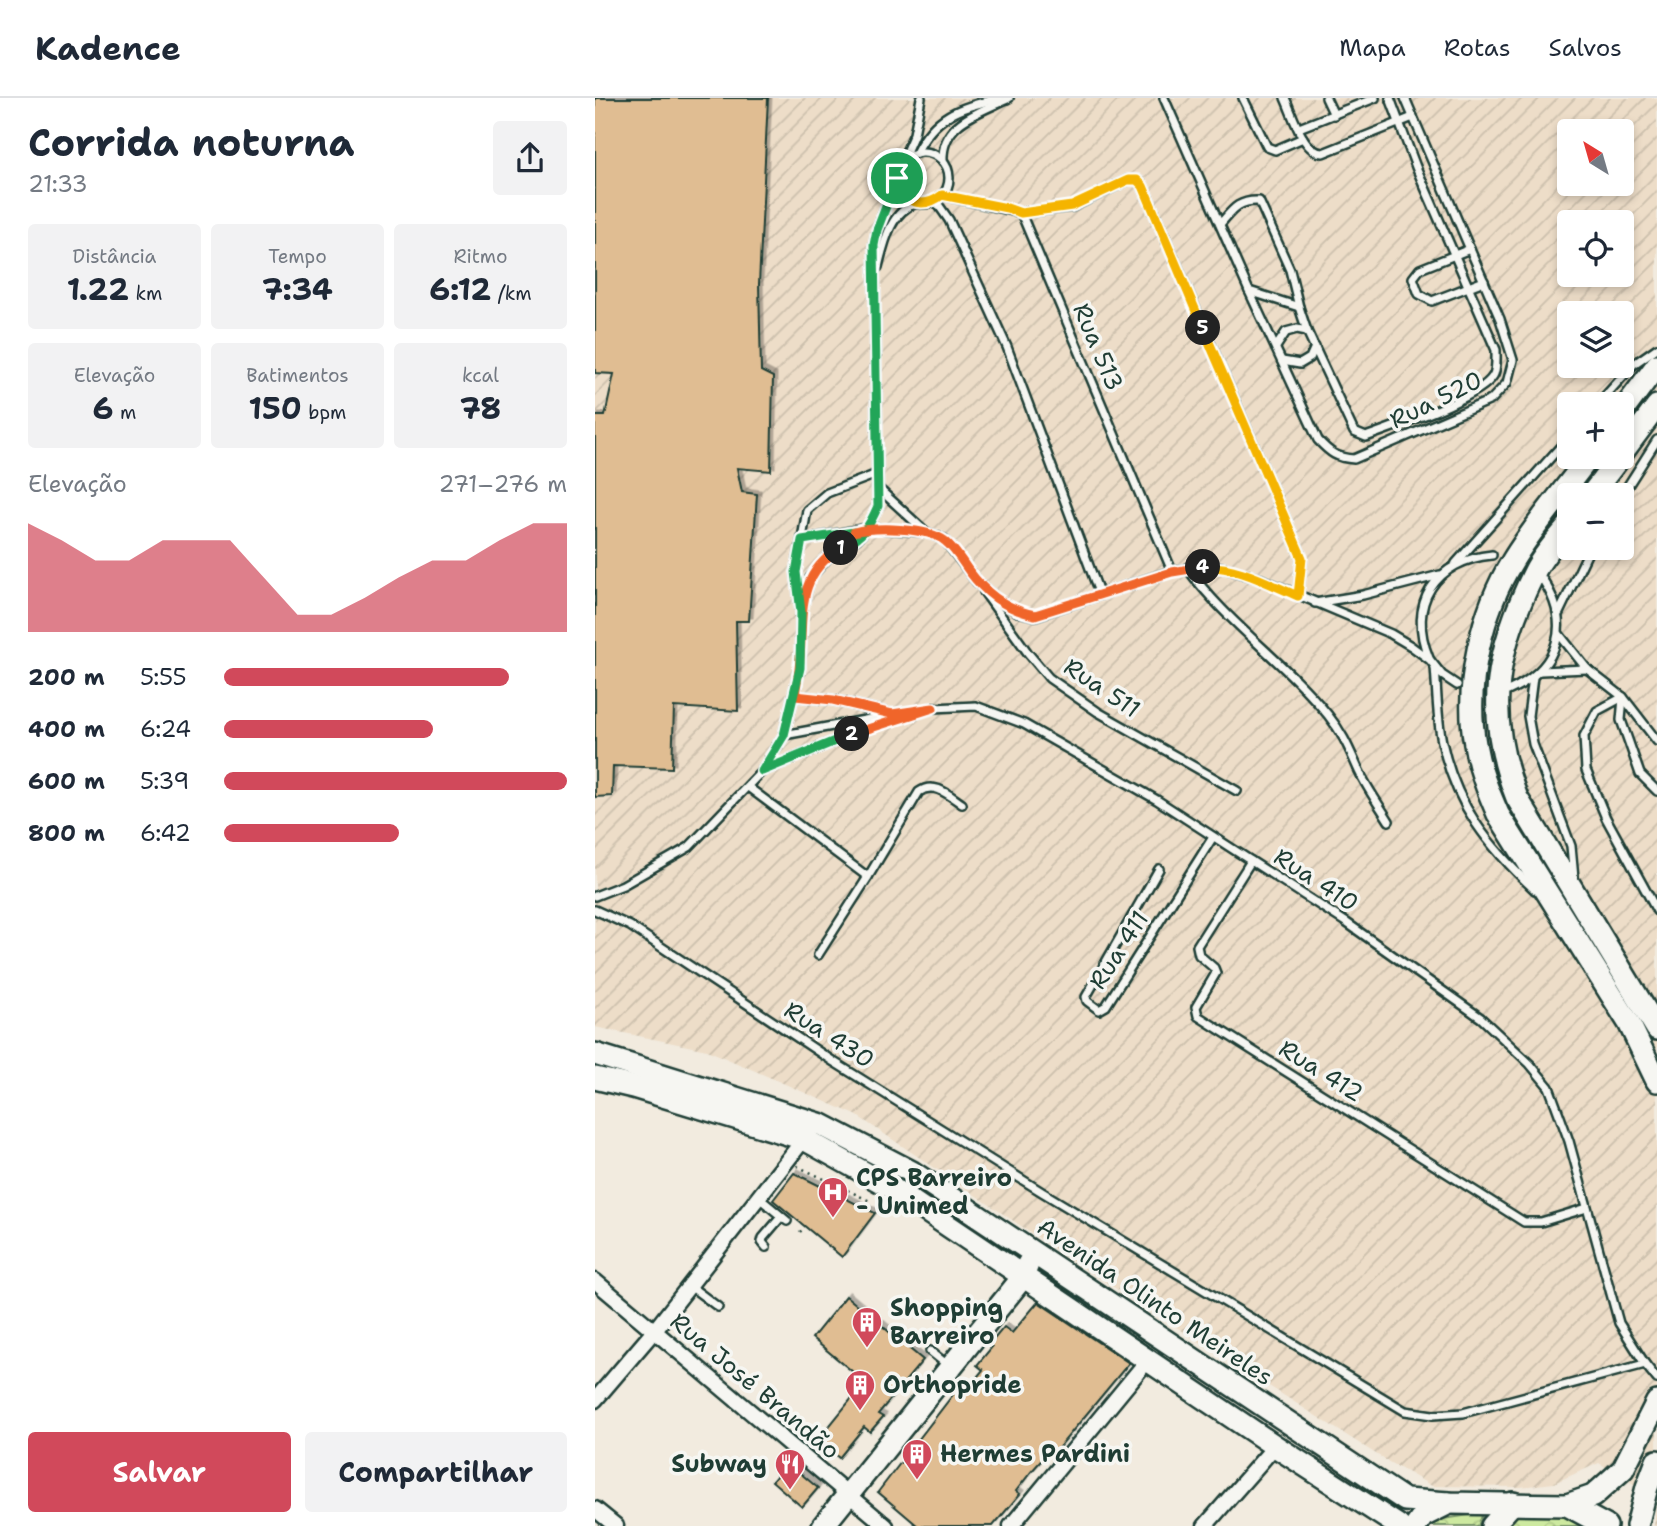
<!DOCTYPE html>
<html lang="pt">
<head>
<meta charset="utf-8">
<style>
  :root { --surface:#fff; --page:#f2f2f3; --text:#1f2937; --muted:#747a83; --line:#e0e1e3; --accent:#d1495b }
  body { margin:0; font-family:"Shantell Sans",sans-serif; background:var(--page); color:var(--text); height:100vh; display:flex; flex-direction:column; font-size:26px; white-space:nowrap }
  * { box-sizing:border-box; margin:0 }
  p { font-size:23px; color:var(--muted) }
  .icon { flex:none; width:38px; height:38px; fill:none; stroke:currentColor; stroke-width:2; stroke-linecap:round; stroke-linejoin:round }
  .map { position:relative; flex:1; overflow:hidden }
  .panel { display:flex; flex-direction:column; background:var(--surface); width:595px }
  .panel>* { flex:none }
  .needle { width:46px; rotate:323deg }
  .fabs { position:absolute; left:962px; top:21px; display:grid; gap:14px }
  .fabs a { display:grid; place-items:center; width:77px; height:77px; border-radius:7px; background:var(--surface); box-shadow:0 4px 10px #0003; font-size:35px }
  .pin { position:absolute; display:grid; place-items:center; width:60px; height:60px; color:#fff; margin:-30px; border:4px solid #fff; border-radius:50%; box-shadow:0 2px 7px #0007 }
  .km { position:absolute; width:35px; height:35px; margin:-18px; border-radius:50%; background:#222; color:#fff; font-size:19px; line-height:35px; text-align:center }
  .round { display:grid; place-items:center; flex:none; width:74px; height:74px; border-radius:7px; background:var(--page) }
  .headline { display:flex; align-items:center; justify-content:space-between; height:119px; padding:0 28px }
  h1 { font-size:38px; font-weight:700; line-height:52px }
  .figures { display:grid; grid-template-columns:repeat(3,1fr); gap:10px; height:119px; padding:7px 28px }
  .figures div { display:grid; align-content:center; border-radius:7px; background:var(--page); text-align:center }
  .figures b { font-size:30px; font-weight:700 }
  .figures small { font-size:19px; font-weight:400 }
  .figures p { font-size:19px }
  .chart { height:196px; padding:14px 28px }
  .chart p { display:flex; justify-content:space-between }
  .chart svg { width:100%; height:126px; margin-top:7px; fill:var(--accent); opacity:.7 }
  .button { display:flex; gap:14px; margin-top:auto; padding:14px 28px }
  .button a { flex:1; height:80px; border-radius:7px; background:var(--accent); color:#fff; font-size:28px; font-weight:700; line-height:80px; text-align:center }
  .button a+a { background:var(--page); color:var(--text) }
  ul { padding:0 28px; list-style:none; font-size:23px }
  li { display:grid; grid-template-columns:112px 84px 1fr; align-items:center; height:52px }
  li i { height:18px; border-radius:9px; background:var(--accent) }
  header { display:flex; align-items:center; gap:42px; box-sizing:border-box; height:98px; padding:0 35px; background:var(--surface); border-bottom:2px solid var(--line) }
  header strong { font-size:33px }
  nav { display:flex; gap:38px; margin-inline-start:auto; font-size:24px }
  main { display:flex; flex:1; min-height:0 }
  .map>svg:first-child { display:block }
  .industrial { fill:url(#industrial-furrows); fill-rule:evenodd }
  .park { fill:url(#park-crowns); stroke:#76936a; stroke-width:2 }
  .building { fill:#e0bd92; stroke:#1f3d34; stroke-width:2; filter:url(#shadow) }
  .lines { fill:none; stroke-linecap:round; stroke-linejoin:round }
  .lane-casing { stroke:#1f3d34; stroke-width:12 }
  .street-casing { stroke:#1f3d34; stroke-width:19 }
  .secondary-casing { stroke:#1f3d34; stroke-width:26 }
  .path { stroke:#1f3d34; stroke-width:2.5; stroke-dasharray:2 5; stroke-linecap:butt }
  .lane { stroke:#f6f6f2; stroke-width:7 }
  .street { stroke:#f6f6f2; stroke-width:14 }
  .secondary { stroke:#f6f6f2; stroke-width:21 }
  .split-1-casing { stroke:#fff; stroke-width:14 }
  .split-2-casing { stroke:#fff; stroke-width:14 }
  .split-3-casing { stroke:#fff; stroke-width:14 }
  .split-4-casing { stroke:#fff; stroke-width:14 }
  .split-5-casing { stroke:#fff; stroke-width:14 }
  .split-6-casing { stroke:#fff; stroke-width:14 }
  .split-1 { stroke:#22a559; stroke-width:9 }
  .split-2 { stroke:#f0652b; stroke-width:9 }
  .split-3 { stroke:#22a559; stroke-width:9 }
  .split-4 { stroke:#f0652b; stroke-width:9 }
  .split-5 { stroke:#f5b400; stroke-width:9 }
  .split-6 { stroke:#f5b400; stroke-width:9 }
  .labels { text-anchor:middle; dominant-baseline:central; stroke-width:7; stroke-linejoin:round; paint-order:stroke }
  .street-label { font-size:24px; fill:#1f3d34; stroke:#f6f6f2 }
  .poi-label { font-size:24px; font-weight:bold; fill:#1f3d34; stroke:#f6f6f2; text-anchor:start }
</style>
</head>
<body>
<header>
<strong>Kadence</strong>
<nav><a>Mapa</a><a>Rotas</a><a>Salvos</a></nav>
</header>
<main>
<section class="panel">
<div class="headline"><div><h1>Corrida noturna</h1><p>21:33</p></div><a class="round"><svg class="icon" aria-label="share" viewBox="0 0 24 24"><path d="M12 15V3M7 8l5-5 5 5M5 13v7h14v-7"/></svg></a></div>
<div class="figures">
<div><p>Distância</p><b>1.22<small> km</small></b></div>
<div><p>Tempo</p><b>7:34</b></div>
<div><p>Ritmo</p><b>6:12<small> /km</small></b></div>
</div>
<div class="figures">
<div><p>Elevação</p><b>6<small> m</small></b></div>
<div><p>Batimentos</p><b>150<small> bpm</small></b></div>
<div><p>kcal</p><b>78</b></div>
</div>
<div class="chart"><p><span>Elevação</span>271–276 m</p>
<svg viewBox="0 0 160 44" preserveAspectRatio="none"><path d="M0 44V6L10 12L20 19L30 19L40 12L50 12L60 12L70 25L80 38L90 38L100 32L110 25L120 19L130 19L140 12L150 6L160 6V44z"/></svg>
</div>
<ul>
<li><b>200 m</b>5:55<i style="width:83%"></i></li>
<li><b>400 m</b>6:24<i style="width:61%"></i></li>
<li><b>600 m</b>5:39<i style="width:100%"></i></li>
<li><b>800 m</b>6:42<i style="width:51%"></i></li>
</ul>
<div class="button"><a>Salvar</a><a>Compartilhar</a></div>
</section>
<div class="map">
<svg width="1062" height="1428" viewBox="0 0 1062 1428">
  <defs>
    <pattern id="industrial-furrows" width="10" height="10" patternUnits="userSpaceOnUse" patternTransform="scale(1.75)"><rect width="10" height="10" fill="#edddc8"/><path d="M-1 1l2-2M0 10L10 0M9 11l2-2" fill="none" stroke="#cbbfac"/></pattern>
    <pattern id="park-crowns" width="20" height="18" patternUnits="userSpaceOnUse" patternTransform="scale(1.75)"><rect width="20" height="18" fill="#cde9a0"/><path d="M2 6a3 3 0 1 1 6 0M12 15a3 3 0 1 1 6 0" fill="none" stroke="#b0c98a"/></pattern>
    <filter id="shadow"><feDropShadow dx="3.5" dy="-3.5" stdDeviation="0" flood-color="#0004"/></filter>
  </defs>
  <rect width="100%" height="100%" fill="#f2ebdf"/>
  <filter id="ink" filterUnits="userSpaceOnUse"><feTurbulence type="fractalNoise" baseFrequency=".0143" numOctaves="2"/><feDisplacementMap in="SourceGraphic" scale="14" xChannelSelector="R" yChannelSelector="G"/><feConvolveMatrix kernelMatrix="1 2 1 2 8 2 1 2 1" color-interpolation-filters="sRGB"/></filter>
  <g filter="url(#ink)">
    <path class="industrial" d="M 0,0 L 1062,0 L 1062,1428 L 1059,1428 L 1062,1400 L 1004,1365 L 959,1385 L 925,1389 L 837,1388 L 792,1363 L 487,1169 L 261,1017 L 112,952 L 0,929 ZM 975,33 L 1027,33 L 1027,86 L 975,86 ZM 975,124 L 1027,124 L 1027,177 L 975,177 ZM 975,215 L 1027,215 L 1027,268 L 975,268 ZM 975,306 L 1027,306 L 1027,359 L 975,359 ZM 975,397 L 1027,397 L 1027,450 L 975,450 Z"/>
    <g class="park">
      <path d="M 953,1413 L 980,1421 L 990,1428 L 905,1428 L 906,1424 L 927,1414 Z"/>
      <path d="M 888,1415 L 883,1428 L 830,1428 L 848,1421 Z"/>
    </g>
    <g class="building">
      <path d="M 0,0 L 173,0 L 164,186 L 166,273 L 178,279 L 176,373 L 142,370 L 147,394 L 162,396 L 154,523 L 141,523 L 143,613 L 79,609 L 77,670 L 18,668 L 17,698 L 0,699 L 0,318 L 10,318 L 19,276 L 0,275 Z"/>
      <path d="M 199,1075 L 280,1115 L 247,1159 L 178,1102 Z"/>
      <path d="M 251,1198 L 328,1262 L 283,1316 L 288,1319 L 275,1334 L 269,1329 L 244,1360 L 223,1342 L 270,1284 L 217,1240 Z"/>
      <path d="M 443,1204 L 534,1265 L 456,1359 L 452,1356 L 436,1374 L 421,1393 L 425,1396 L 398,1428 L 323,1428 L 283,1394 L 367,1285 L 373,1290 L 388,1272 L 382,1267 L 397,1249 L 394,1247 L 409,1229 L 417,1235 Z"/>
      <path d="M 193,1365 L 223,1390 L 207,1409 L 177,1383 Z"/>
    </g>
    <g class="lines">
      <g class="lane-casing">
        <g id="lane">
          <path d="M 569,0 L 654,193 L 723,342 C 735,355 742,360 759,361 L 896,302 L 912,285 L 918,262 L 905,221 L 810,0"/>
          <path d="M 648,0 L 672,49 L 680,52 L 708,40"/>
          <path d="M 690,0 C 698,17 708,55 728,55 L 818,19"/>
          <path d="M 731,0 L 739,17"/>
          <path d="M 704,30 L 780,0"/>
          <circle cx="328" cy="80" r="26"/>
          <path d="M 321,55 C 341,15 366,10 404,0"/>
          <path d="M 307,63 L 319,36 L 326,0"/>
          <path d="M 348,63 C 346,24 384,15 414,0"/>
          <path d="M 347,97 L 426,115 L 577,473"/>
          <path d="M 340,102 L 354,122 L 412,249 L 505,497"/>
          <path d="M 426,115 L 477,109 L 533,82 L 542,82 L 548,88 L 707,460 L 703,498"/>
          <path d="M 626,125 C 638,111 644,102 664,103 L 695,172 L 704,209 L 712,233 L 759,334 L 771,339 C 799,328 884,301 898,278 C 902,272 901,260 901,252 L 821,69 L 795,0"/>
          <path d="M 875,151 L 825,171 L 818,180 L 824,196 L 837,203 L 889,183"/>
          <path d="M 283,169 C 289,145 295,113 322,105"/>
          <path d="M 654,193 L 704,209"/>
          <path d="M 681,249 L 691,234 L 702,231 L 712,233"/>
          <path d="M 687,263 L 705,266 L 715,260 L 720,249"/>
          <path d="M 1003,306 L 1039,266 L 1062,250"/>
          <path d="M 283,390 L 331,434"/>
          <path d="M 1027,397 L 1062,342"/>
          <path d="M 207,442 L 273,430 L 331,434 L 349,441 L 382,484 L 404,503 L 423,514 L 440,518 L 577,473 L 622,468 L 666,481 L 796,536 L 816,548 L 835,562 L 847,577 L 862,587"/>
          <path d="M 861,465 L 975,338"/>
          <path d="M 592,470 C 632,525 690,564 733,617 C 749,637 754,651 764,673 C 772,690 784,707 794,723"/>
          <path d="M 389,494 L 433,555 L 454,580 L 503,614 L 642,693"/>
          <path d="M 720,505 L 768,497 L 845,477"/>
          <path d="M 207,510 L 215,480 L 236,456 L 262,441 L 273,430 L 283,408 L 279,147 L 282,132 L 302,80"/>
          <path d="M 964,515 L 995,450"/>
          <path d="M 964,536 L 992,571 L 1028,599 L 1062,643"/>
          <path d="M 834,560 C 811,506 841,462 897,457"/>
          <path d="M 840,569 C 842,593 842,620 847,644 C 861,708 893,748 940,792"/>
          <path d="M 946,573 L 992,571"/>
          <path d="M 938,579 L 933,618 L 938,646 L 976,748 L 979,780"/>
          <path d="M 913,593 C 965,570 978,526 946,479"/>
          <path d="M 199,598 L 238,602 L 293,615"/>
          <path d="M 1028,599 L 1002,613 L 989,638 L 991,672 L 1011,720 L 1062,813"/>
          <path d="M 1028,600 L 1026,622 L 1045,676 L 1062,693"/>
          <path d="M 189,637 L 313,614"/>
          <path d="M 167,673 L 279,627 L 338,610 L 381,608 L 429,626 L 562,702 L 752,825 L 886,920 L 935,966 L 954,989 L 974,1043 L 1024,1225 L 1050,1266 L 1062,1281"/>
          <path d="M 153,689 L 273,779 L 324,694 C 339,683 354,697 367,706"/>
          <path d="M 656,763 L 602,848 L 604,857 L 619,870 L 621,875 L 601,909 L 603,918 L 929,1124 L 946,1124 L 992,1110"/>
          <path d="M 564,771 L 491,899 L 492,903 L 504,912 L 511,908 L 618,739"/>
          <path d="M 0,798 L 28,787 L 94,749 L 167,673 L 189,637 L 205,570 L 206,514 L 201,474 L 212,412 L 232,395 L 282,376"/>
          <path d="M 0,812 L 35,828 L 239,964 L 447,1094 L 810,1313 L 838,1317 L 868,1315 L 1050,1266"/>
          <path d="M 223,857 L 273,779"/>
          <path d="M 163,1099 L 192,1123"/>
          <path d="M 171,1149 L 167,1144 L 168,1140 L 186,1119"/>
          <path d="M 95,1188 L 123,1209"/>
          <path d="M 335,1253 L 355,1269"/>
        </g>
      </g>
      <g class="street-casing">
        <g id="street">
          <path d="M 0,1183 L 291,1428"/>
          <path d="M 0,1302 L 59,1233 L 209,1041"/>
          <path d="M 0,1411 L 21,1428"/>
          <path d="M 416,1428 L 552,1263"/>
          <path d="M 610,1428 L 680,1348"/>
        </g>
      </g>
      <g class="secondary-casing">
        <g id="secondary">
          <path d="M 1027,314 L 1062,267"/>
          <path d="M 1027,355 L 1062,308"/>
          <path d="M 994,359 C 969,393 940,426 918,462 C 887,512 869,587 880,646 C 884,671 893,693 903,716 L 1034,925 L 1062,983"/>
          <path d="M 996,397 L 1025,359"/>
          <path d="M 975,426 C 963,441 948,457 940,473 C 900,553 889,616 922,700 L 1062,931"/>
          <path d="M 0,956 L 227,1027 L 317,1074 L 810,1402 L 854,1405 L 972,1407 L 1011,1428"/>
          <path d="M 0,980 L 38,989 L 209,1041 L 297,1090 L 680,1348 L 804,1428"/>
          <path d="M 972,1407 L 998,1398 L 1028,1371 L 1062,1304"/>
          <path d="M 228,1428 L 428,1179 L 433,1166"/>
          <path d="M 821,1428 L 828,1418 L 854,1405"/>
          <path d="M 897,1428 L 918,1405"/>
          <path d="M 1042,1428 L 1052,1389 L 1062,1363"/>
        </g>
      </g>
      <g class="path">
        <path d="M 202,1068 L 275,1103"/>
        <path d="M 246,1098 L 254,1087"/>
        <path d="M 205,1134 L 210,1128"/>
      </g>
      <use href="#lane" class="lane"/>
      <use href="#street" class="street"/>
      <use href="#secondary" class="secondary"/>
    </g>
  </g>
  <g class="lines" filter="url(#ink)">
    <g class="split-1-casing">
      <path id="split-1" d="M 246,450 C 268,438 273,431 283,408 L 279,147 L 282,132 L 302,80"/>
    </g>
    <g class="split-2-casing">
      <path id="split-2" d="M 246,450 C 197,478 210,524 204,571 C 203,580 201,589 200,598 L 238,602 L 297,616 L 338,610 L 257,636"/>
    </g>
    <g class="split-3-casing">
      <path id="split-3" d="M 257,636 L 167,673 L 189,637 L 205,570 L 206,514 L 201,474 L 207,442 L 259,434"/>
    </g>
    <g class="split-4-casing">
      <path id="split-4" d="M 259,434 C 279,429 333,429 350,443 C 359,450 367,463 374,473 C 391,496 413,512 440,517 L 577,474 L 608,469"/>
    </g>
    <g class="split-5-casing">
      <path id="split-5" d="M 608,469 C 641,467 674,486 703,498 L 707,460 L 608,230"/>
    </g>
    <g class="split-6-casing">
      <path id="split-6" d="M 302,80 C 305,105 328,112 347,97 L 412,110 L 426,115 L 477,108 L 533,82 L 542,82 L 548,88 L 608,230"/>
    </g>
    <use href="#split-1" class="split-1"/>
    <use href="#split-2" class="split-2"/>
    <use href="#split-3" class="split-3"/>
    <use href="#split-4" class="split-4"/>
    <use href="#split-5" class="split-5"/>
    <use href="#split-6" class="split-6"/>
  </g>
  <defs>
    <g id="hospital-pin" transform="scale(1.575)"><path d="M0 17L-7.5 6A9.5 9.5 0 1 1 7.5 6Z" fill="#d1495b" stroke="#f6f6f2"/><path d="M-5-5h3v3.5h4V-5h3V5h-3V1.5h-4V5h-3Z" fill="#fff"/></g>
    <g id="building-pin" transform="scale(1.575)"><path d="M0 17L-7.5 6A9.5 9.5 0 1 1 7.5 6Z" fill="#d1495b" stroke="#f6f6f2"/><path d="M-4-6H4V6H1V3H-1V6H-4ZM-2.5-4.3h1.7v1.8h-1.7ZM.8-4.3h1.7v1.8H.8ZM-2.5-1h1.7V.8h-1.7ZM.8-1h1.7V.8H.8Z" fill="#fff"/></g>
    <g id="restaurant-pin" transform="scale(1.575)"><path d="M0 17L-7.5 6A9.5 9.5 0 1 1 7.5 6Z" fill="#d1495b" stroke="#f6f6f2"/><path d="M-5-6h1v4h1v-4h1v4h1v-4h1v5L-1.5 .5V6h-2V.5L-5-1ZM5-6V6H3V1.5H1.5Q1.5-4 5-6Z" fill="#fff"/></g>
  </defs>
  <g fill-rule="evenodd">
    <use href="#hospital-pin" x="238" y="1094"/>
    <use href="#building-pin" x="272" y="1224"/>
    <use href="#building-pin" x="265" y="1287"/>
    <use href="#building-pin" x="322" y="1356"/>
    <use href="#restaurant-pin" x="195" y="1366"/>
  </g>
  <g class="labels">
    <g class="street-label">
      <text transform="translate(503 249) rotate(67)">Rua 513</text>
      <text transform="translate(841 302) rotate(-26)">Rua 520</text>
      <text transform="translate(507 590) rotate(34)">Rua 511</text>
      <text transform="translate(721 782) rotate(33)">Rua 410</text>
      <text transform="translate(524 852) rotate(-57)">Rua 411</text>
      <text transform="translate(234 937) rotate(33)">Rua 430</text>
      <text transform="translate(726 973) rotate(32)">Rua 412</text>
      <text transform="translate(560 1204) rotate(34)">Avenida Olinto Meireles</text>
      <text transform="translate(160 1288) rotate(40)">Rua José Brandão</text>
    </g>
    <g class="poi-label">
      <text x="261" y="1080">CPS Barreiro<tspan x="261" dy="28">- Unimed</tspan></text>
      <text x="295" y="1210">Shopping<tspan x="295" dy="28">Barreiro</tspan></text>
      <text x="288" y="1287">Orthopride</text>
      <text x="345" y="1356">Hermes Pardini</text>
      <text x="172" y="1366" text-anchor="end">Subway</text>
    </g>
  </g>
</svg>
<div class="fabs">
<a><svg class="needle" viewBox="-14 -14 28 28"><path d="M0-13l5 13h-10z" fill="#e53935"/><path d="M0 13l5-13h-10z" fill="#747a83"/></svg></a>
<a><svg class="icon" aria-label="locate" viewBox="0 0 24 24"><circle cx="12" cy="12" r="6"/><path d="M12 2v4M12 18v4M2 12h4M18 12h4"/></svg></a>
<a><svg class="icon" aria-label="layers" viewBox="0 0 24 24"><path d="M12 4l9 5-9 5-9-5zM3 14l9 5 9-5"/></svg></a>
<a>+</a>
<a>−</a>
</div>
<div class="pin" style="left:302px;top:80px;background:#1e9e55"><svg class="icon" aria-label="arrive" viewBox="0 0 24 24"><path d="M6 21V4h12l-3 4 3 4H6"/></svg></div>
<b class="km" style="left:246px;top:450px">1</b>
<b class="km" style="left:257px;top:636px">2</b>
<b class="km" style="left:608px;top:469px">4</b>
<b class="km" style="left:608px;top:230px">5</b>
</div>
</main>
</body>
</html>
